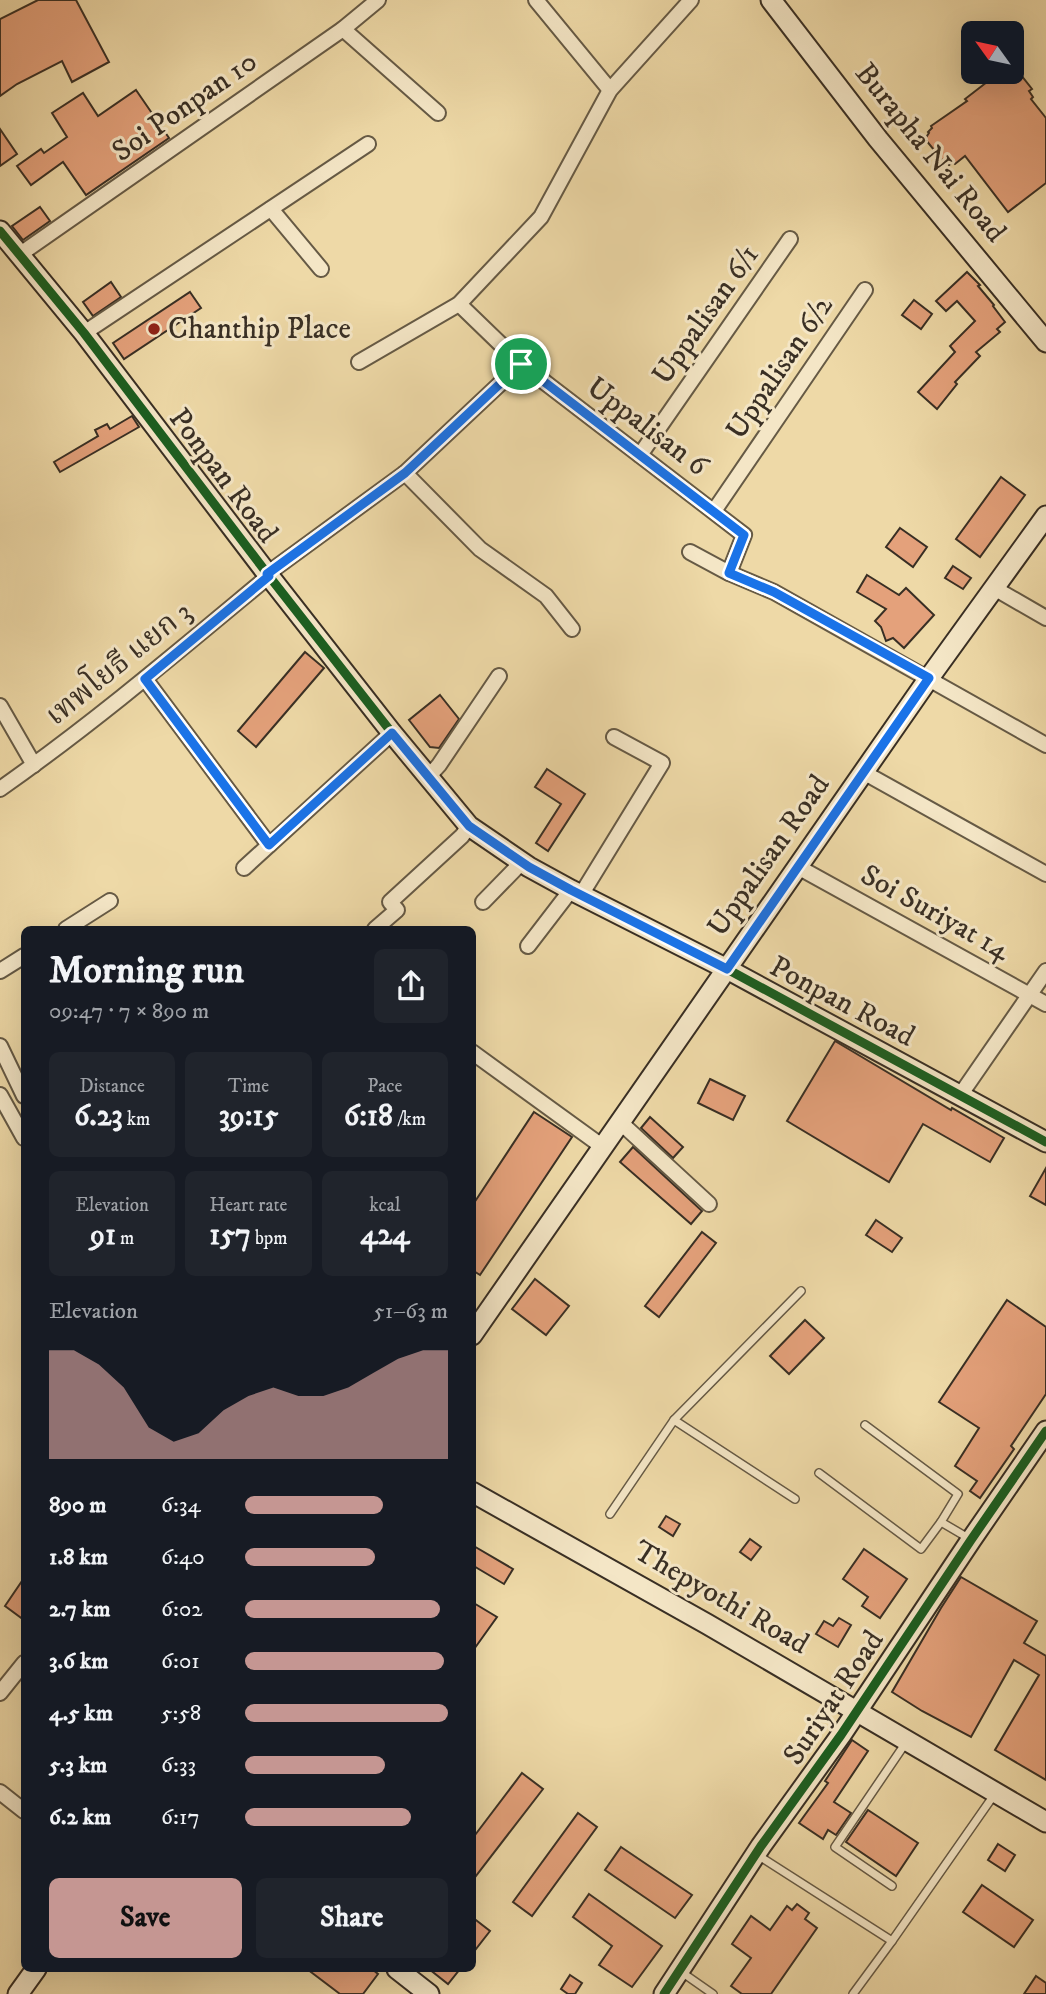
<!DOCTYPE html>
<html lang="en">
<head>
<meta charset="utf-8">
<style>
  :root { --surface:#171b24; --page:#20242c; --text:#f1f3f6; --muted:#9ea1a6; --accent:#c59692 }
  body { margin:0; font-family:"IM FELL DW Pica","Noto Serif Thai",serif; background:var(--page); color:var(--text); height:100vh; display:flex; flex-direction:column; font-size:26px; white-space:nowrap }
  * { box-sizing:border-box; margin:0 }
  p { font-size:23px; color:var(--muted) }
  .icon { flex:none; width:38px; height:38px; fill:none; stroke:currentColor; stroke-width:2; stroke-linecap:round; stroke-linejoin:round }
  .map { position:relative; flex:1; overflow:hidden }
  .sheet { position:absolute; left:21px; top:926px; width:455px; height:1046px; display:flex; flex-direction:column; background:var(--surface); border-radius:10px; box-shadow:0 7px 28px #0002 }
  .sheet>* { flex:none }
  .needle { width:46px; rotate:303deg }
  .fabs { position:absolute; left:961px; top:21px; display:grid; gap:14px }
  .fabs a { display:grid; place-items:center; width:63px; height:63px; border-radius:10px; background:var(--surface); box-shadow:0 7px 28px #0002; font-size:35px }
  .pin { position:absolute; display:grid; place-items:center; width:60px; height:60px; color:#fff; margin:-30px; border:4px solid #fff; border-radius:50%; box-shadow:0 2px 7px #0007 }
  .round { display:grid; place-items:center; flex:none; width:74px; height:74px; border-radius:10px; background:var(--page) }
  .overview { display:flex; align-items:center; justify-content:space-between; height:119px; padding:0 28px }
  h1 { font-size:38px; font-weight:700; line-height:52px }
  .figures { display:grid; grid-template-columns:repeat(3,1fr); gap:10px; height:119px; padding:7px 28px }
  .figures div { display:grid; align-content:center; border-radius:10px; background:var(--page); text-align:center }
  .figures b { font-size:30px; font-weight:700 }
  .figures small { font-size:19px; font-weight:400 }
  .figures p { font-size:19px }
  .chart { height:196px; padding:14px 28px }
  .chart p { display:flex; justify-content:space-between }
  .chart svg { width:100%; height:126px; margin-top:7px; fill:var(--accent); opacity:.7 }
  .button { display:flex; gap:14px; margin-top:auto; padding:14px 28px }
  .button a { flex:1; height:80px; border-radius:10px; background:var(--accent); color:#111; font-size:28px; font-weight:700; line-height:80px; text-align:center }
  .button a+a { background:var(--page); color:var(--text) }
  ul { padding:0 28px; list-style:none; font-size:23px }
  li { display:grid; grid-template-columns:112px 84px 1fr; align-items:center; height:52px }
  li i { height:18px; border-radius:9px; background:var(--accent) }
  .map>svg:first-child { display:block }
  .building { fill:#e4a17b; stroke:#392f24; stroke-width:2 }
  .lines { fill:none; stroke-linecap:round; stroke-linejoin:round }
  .lane-casing { stroke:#665a45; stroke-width:10 }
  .street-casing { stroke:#665a45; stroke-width:18 }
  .secondary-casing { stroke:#392f24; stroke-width:23 }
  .lane { stroke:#f4e6c6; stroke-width:7 }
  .street { stroke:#f4e6c6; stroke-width:14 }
  .secondary { stroke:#f4e6c6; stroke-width:19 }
  .cycleway-casing { stroke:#f4e6c6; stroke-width:13 }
  .cycleway { stroke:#1b5e20; stroke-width:9 }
  .route-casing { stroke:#fff; stroke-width:14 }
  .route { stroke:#1a73e8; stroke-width:9 }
  .poi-dot { fill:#8f2418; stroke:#f4e6c6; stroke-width:2.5 }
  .labels { text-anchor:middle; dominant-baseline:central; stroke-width:6; stroke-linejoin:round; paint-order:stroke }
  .street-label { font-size:30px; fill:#392f24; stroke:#f4e6c6 }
  .poi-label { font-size:30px; fill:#392f24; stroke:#f4e6c6; text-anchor:start }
</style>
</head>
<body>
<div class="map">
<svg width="1046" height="1994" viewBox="0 0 1046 1994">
  <rect width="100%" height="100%" fill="#eed9a7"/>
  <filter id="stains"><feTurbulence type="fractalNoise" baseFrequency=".00286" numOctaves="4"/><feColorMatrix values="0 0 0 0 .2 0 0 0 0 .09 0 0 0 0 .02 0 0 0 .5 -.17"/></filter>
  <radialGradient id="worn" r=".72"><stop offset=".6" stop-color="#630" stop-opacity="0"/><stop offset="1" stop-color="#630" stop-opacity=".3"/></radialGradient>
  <g class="building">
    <path d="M 38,0 L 76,0 L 109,62 L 72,82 L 62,61 L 17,84 L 0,96 L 0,19 Z"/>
    <path d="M 1014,66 L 1032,89 L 1029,91 L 1033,97 L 1031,99 L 1046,118 L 1046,183 L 1008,212 L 965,156 L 955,164 L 953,162 L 949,165 L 945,159 L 943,161 L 925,139 L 929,133 L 928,132 L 932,128 L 931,126 L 967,101 L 965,99 L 1000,72 L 1012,72 Z"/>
    <path d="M 136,90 L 169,138 L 86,195 L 63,162 L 31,185 L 17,166 L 41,149 L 44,153 L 67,137 L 52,113 L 83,93 L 98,116 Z"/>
    <path d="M 0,129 L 17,154 L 0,166 Z"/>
    <path d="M 40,207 L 50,221 L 23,240 L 12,226 Z"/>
    <path d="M 967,272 L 980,285 L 978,286 L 994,305 L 993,306 L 1005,322 L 997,329 L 1000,332 L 976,352 L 980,356 L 955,382 L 957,384 L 937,409 L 918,392 L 955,352 L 950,346 L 975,321 L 957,301 L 946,311 L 936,301 Z"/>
    <path d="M 111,282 L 121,297 L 93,316 L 83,302 Z"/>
    <path d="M 190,292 L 201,308 L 124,359 L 113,343 Z"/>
    <path d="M 914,300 L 932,314 L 921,329 L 902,315 Z"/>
    <path d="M 132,416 L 139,427 L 60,472 L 54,462 L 98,436 L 95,430 L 107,424 L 110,429 Z"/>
    <path d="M 1001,477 L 1025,495 L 980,557 L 956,539 Z"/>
    <path d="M 900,528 L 927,547 L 913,567 L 886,547 Z"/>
    <path d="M 953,566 L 971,578 L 963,589 L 945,578 Z"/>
    <path d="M 867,575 L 899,595 L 906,588 L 934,615 L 904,648 L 893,638 L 886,641 L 881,627 L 875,621 L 886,609 L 857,592 Z"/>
    <path d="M 305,652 L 324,668 L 256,747 L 238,731 Z"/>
    <path d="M 440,695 L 459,719 L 439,748 L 430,747 L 409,720 Z"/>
    <path d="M 547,769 L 585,794 L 548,851 L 536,843 L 561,804 L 535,787 Z"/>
    <path d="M 835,1041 L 951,1110 L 952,1108 L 1004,1138 L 990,1162 L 923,1124 L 889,1182 L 787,1121 Z"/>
    <path d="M 710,1079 L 745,1096 L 733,1120 L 698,1103 Z"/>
    <path d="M 534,1112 L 572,1137 L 480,1275 L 472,1270 L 472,1206 Z"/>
    <path d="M 650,1117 L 683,1147 L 673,1158 L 641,1128 Z"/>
    <path d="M 633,1147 L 702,1211 L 691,1224 L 620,1162 Z"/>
    <path d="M 1046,1168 L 1046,1205 L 1030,1196 Z"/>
    <path d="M 876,1220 L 902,1238 L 892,1252 L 866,1235 Z"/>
    <path d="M 702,1232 L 716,1243 L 659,1317 L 645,1306 Z"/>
    <path d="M 535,1279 L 569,1306 L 546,1335 L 512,1309 Z"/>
    <path d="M 1007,1300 L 1046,1327 L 1046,1394 L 1011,1446 L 1014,1449 L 980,1498 L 970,1491 L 977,1481 L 955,1466 L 979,1428 L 939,1402 Z"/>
    <path d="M 805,1320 L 824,1338 L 789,1374 L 770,1356 Z"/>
    <path d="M 666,1516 L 680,1524 L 673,1536 L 659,1527 Z"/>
    <path d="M 750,1539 L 761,1547 L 751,1560 L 740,1552 Z"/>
    <path d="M 472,1545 L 513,1569 L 504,1584 L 472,1565 Z"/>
    <path d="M 864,1549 L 907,1579 L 880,1618 L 862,1606 L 868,1597 L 843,1579 Z"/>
    <path d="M 961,1577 L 1037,1621 L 1024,1643 L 1046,1656 L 1046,1780 L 995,1750 L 1039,1675 L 1014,1660 L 971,1737 L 922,1711 L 892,1692 L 941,1608 Z"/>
    <path d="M 24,1578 L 24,1620 L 5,1606 Z"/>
    <path d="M 472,1602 L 497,1617 L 472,1652 Z"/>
    <path d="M 839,1618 L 851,1625 L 838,1647 L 816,1634 L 824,1621 L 833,1626 Z"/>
    <path d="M 852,1740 L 868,1751 L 834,1802 L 851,1813 L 836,1835 L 828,1830 L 823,1839 L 799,1823 L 828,1783 L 825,1781 Z"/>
    <path d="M 522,1773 L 543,1789 L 472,1881 L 472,1839 Z"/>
    <path d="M 868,1810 L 918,1843 L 896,1876 L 846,1842 Z"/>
    <path d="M 578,1813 L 597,1827 L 532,1916 L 513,1902 Z"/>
    <path d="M 998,1844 L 1015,1855 L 1005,1871 L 988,1860 Z"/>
    <path d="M 621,1847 L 692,1895 L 675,1918 L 605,1870 Z"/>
    <path d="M 982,1885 L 1033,1920 L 1014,1947 L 963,1912 Z"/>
    <path d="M 589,1894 L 662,1946 L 632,1987 L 599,1965 L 612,1946 L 573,1917 Z"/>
    <path d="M 797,1904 L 809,1913 L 805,1919 L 817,1928 L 771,1994 L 742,1994 L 731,1986 L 751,1958 L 732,1944 L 751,1916 L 770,1930 L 787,1906 L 792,1910 Z"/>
    <path d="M 472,1917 L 490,1931 L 472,1954 Z"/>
    <path d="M 307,1969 L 372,1969 L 378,1974 L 363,1994 L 340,1994 Z"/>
    <path d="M 429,1969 L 460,1969 L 448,1984 Z"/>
    <path d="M 570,1975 L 582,1983 L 575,1994 L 568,1994 L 561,1989 Z"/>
    <path d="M 1036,1976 L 1046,1983 L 1046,1994 L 1024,1994 Z"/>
  </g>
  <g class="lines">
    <g class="lane-casing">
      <g id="lane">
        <path d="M 674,1420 L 795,1499"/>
        <path d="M 865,1425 L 958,1494 L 941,1522 L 970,1539"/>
        <path d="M 819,1473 L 921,1549 L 941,1522"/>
        <path d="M 610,1514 L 674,1420 L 801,1291"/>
        <path d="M 756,1854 L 892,1941 L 853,1994"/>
        <path d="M 892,1886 L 835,1847 L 907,1741"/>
        <path d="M 892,1941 L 994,1795"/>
        <path d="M 680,1971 L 713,1994"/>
      </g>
    </g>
    <g class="street-casing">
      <g id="street">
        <path d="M 536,0 L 610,90"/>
        <path d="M 343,29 L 438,113"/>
        <path d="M 271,209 L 321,269"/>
        <path d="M 19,255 L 343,29 L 378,0"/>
        <path d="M 459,304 L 521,364 L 744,535 L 729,573"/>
        <path d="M 84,333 L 368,144"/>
        <path d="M 359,362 L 459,304 L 541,217 L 610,90 L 691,0"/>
        <path d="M 640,455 L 790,239"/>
        <path d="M 405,473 L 480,549 L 546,596 L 572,629"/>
        <path d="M 714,511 L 865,290"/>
        <path d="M 690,552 L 729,573 L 774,592 L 1046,745"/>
        <path d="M 267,574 L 405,473 L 521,364"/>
        <path d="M 994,588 L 1046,618"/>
        <path d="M 145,679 L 269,845"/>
        <path d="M 0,706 L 34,765"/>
        <path d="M 863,772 L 1046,874"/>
        <path d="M 429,776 L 439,765 L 499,676"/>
        <path d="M 0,789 C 94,723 181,649 269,576"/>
        <path d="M 798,867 L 1046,1004"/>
        <path d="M 244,868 L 392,733"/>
        <path d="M 581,895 L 662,763 L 614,737"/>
        <path d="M 483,902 L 522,862"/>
        <path d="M 66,929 L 110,901"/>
        <path d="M 375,929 L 397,910 L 390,902 L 462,836 L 469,826"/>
        <path d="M 528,946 L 571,890"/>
        <path d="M 0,971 L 24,956"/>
        <path d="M 0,1046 L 24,1096"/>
        <path d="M 472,1052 L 603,1147"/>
        <path d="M 961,1094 L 1046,971"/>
        <path d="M 0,1095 L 24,1138"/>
        <path d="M 620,1122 L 709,1204"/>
        <path d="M 0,1693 L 24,1663"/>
        <path d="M 0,1792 L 24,1811"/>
      </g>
    </g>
    <g class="secondary-casing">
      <g id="secondary">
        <path d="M 771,0 L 878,139 L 1046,342"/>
        <path d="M 0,231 L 84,333 L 269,576 L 392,733 L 469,826 L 529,867 L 571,890 L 727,969 L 1046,1142"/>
        <path d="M 472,1335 L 929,678 L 1046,516"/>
        <path d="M 472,1492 L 707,1624 L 1046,1822"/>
        <path d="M 397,1969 L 429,1994"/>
        <path d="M 18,1994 L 36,1969"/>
        <path d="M 664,1994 L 761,1846 L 841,1735 L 971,1540 L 1046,1431"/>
      </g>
    </g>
    <use href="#lane" class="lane"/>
    <use href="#street" class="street"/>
    <use href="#secondary" class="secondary"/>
    <g class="cycleway-casing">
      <g id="cycleway">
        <path d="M 0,231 L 84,333 L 269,576 L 392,733 L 469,826 L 529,867 L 571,890 L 727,969 L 1046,1142"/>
        <path d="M 664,1994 L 761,1846 L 841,1735 L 971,1540 L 1046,1431"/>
      </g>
    </g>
    <use href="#cycleway" class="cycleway"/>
  </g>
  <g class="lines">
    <g class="route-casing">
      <path id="route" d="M 521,364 L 744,535 L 729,573 L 774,592 L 929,678 L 727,969 L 571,890 L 529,867 L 469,826 L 392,733 L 269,845 L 145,679 L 269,576 L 267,574 L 405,473 Z"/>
    </g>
    <use href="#route" class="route"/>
  </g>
  <circle class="poi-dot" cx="154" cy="329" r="7"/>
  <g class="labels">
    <g class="street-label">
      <text transform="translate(185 107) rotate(-35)">Soi Ponpan 10</text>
      <text transform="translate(930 153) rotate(51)">Burapha Nai Road</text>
      <text transform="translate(706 315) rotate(-55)">Uppalisan 6/1</text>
      <text transform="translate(780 368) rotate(-56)">Uppalisan 6/2</text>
      <text transform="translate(647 427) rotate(37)">Uppalisan 6</text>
      <text transform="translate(223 476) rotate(53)">Ponpan Road</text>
      <text transform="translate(119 664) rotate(-39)">เทพโยธี แยก 3</text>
      <text transform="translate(769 856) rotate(-55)">Uppalisan Road</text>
      <text transform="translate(935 913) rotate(29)">Soi Suriyat 14</text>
      <text transform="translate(842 1002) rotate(28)">Ponpan Road</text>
      <text transform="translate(721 1598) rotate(30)">Thepyothi Road</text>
      <text transform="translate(834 1698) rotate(-56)">Suriyat Road</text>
    </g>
    <g class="poi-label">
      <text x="168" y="329">Chanthip Place</text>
    </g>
  </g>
  <rect width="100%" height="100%" filter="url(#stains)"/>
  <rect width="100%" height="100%" fill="url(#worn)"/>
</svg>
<div class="fabs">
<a><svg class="needle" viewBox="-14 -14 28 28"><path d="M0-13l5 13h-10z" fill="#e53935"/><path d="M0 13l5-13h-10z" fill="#9ea1a6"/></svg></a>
</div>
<div class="pin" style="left:521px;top:364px;background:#1e9e55"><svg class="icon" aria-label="arrive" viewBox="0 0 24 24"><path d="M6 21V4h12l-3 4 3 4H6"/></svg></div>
<section class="sheet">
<div class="overview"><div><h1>Morning run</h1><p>09:47 · 7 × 890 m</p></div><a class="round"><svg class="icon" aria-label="share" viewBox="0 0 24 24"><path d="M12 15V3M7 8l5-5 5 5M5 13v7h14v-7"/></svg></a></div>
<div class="figures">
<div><p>Distance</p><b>6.23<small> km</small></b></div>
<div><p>Time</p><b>39:15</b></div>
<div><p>Pace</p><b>6:18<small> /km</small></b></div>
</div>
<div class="figures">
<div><p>Elevation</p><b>91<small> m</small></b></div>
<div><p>Heart rate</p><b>157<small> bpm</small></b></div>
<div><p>kcal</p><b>424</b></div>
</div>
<div class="chart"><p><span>Elevation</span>51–63 m</p>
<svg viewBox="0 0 160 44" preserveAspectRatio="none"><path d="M0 44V6L10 6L20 11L30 19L40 33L50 38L60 35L70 27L80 22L90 19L100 22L110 22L120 19L130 14L140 9L150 6L160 6V44z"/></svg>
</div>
<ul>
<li><b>890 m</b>6:34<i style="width:68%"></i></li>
<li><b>1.8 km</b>6:40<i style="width:64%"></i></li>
<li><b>2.7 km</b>6:02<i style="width:96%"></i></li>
<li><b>3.6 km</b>6:01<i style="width:98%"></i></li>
<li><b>4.5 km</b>5:58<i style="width:100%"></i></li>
<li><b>5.3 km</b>6:33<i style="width:69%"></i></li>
<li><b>6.2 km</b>6:17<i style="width:82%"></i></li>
</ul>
<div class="button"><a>Save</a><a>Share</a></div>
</section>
</div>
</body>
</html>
